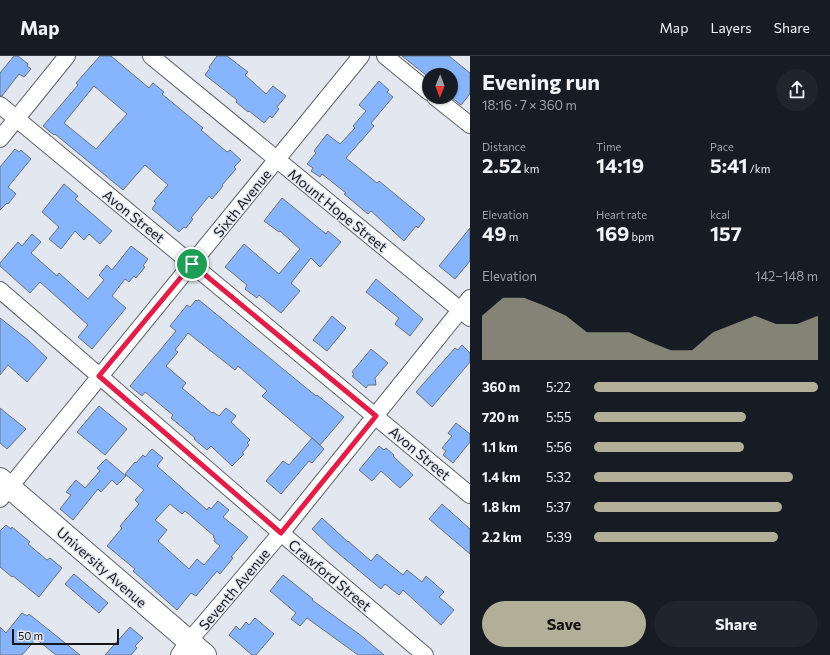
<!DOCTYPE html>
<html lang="en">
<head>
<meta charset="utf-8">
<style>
  :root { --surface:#171b24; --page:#20242c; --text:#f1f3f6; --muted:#9ea1a6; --line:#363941; --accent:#b2af99 }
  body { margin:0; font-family:Commissioner,sans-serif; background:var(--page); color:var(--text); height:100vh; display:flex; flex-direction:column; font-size:15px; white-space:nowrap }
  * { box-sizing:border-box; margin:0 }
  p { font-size:13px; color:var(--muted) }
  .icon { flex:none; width:22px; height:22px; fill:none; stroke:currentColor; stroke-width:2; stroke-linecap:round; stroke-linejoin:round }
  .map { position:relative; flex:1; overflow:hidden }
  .sheet { display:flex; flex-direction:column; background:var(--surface); width:360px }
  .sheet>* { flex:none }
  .needle { width:26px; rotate:181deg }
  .buttons { position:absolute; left:422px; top:12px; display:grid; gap:8px }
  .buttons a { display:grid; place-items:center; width:36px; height:36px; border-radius:50%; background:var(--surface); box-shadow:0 1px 3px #0004; font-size:20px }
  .scale { position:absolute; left:12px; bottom:10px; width:107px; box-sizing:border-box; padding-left:4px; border:2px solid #141619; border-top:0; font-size:11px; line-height:14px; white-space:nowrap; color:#141619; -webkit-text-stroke:3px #e3e8f0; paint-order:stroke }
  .pin { position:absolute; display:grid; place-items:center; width:34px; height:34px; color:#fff; margin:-17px; border:2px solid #fff; border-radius:50%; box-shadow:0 1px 4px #0007 }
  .round { display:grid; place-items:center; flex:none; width:42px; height:42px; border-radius:21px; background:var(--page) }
  .overview { display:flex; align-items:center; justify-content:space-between; height:68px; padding:0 12px }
  h1 { font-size:22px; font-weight:700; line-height:30px }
  .stats { display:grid; grid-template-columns:repeat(3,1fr); gap:6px; height:68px; padding:4px 12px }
  .stats div { display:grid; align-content:center }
  .stats b { font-size:20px; font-weight:700 }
  .stats small { font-size:11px; font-weight:400 }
  .stats p { font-size:11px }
  .chart { height:112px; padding:8px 12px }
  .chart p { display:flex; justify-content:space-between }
  .chart svg { width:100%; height:72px; margin-top:4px; fill:var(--accent); opacity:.7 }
  .primary-button { display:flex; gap:8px; margin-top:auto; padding:8px 12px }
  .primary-button a { flex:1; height:46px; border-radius:24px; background:var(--accent); color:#111; font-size:16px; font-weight:700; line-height:46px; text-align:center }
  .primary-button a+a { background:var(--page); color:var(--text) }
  ul { padding:0 12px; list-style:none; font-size:13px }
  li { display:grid; grid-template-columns:64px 48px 1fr; align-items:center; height:30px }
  li i { height:10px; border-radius:5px; background:var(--accent) }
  header { display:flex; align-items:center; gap:24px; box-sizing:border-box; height:56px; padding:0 20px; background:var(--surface); border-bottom:1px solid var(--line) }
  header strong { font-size:19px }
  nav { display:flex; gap:22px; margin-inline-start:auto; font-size:14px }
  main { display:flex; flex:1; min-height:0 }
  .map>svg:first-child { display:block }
  .building { fill:#86b4fd; stroke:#6d7279; fill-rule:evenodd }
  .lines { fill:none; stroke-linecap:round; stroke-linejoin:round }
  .minor-casing { stroke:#5e6269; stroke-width:18 }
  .secondary-casing { stroke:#5e6269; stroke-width:24 }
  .minor { stroke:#fff; stroke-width:16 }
  .secondary { stroke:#fff; stroke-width:22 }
  .route-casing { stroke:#fff; stroke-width:8 }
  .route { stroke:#e11d48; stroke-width:5 }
  .labels { text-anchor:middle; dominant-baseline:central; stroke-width:3; stroke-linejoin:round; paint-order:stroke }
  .street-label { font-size:14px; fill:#141619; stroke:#e3e8f0 }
</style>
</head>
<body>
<header>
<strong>Map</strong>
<nav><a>Map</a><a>Layers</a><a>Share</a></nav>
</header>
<main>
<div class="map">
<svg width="470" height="599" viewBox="0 0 470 599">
  <rect width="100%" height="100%" fill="#e3e8f0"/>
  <g class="building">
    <path d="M 14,0 L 18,0 L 28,8 L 27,10 L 31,13 L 24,21 L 19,18 L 2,40 L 0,40 L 0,17 Z"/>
    <path d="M 100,0 L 111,0 L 149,32 L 153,27 L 164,36 L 162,38 L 203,72 L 201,74 L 227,96 L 230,94 L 241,104 L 234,111 L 236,113 L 222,129 L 223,130 L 212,143 L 209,140 L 191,162 L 193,163 L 186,172 L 184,171 L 179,176 L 152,153 L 156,147 L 154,145 L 168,129 L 145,109 L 123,134 L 55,78 L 54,79 L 43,70 L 78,29 L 76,27 ZM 94,30 L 127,58 L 96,93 L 64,67 Z"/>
    <path d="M 217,0 L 227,0 L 248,16 L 245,19 L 266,38 L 273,30 L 286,40 L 277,51 L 279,53 L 272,62 L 270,60 L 264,67 L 249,55 L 248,56 L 236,46 L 237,44 L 205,19 L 210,12 L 209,11 Z"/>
    <path d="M 402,0 L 449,0 L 470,17 L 470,38 L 461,49 L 451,41 L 451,19 L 426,19 Z"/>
    <path d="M 379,25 L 389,34 L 387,36 L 393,41 L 371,67 L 374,70 L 346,102 L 377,127 L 379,125 L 425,163 L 418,172 L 416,170 L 404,185 L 371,155 L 368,158 L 344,138 L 346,137 L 322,118 L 320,121 L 311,115 L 313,112 L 307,108 L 316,97 L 314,95 L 327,78 L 340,88 L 355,72 L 353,70 L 366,55 L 359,49 Z"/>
    <path d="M 15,93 L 19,96 L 21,94 L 31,103 L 8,131 L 16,138 L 8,148 L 7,147 L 0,154 L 0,111 Z"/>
    <path d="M 64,128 L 78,140 L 75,143 L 112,175 L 100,188 L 89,178 L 84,184 L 75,175 L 61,193 L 49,183 L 59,171 L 42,156 Z"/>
    <path d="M 282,142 L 326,178 L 328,175 L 341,186 L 320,211 L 311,202 L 291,227 L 300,235 L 281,257 L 259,239 L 257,242 L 245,233 L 247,229 L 225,211 L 244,188 L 279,218 L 300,193 L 280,175 L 279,176 L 264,165 Z"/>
    <path d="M 470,172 L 470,205 L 455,223 L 439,210 Z"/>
    <path d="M 32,178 L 41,186 L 31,197 L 57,220 L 59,217 L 88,243 L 104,224 L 99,219 L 107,209 L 112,214 L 131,190 L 148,203 L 143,210 L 145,211 L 136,222 L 134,220 L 129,226 L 125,223 L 112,240 L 126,252 L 92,293 L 78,281 L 88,269 L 40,226 L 30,237 L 0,210 L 0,207 L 18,186 L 22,190 Z"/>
    <path d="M 376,223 L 423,263 L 410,280 L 395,268 L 399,262 L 366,236 Z"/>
    <path d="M 196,244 L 197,245 L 199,244 L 316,340 L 317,339 L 344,361 L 320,389 L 262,340 L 267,335 L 238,310 L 235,314 L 188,277 L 175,294 L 178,296 L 166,310 L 186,327 L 182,332 L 212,357 L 213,356 L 219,360 L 226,352 L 236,360 L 231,366 L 250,384 L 247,387 L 249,389 L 242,397 L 244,398 L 232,410 L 211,390 L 207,394 L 194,383 L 195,382 L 171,362 L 173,359 L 145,336 L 142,340 L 130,330 L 176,275 L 170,270 L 187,249 L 190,251 Z"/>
    <path d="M 332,260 L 346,272 L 327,295 L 313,284 Z"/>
    <path d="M 0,262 L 28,284 L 47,302 L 27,326 L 8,309 L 0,319 Z"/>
    <path d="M 462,289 L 470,297 L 470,306 L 432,351 L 416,336 L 455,292 L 458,294 Z"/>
    <path d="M 371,293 L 388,307 L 375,322 L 376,329 L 368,329 L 366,332 L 352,320 L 354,318 L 352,316 Z"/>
    <path d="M 99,350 L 127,373 L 105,399 L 77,376 Z"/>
    <path d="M 0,352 L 26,373 L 7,393 L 0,387 Z"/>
    <path d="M 456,367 L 470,378 L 470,386 L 453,407 L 443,399 L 446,395 L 442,392 L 452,380 L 448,377 Z"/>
    <path d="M 312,382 L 324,393 L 312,407 L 309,405 L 281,438 L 266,425 L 283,405 L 289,409 Z"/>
    <path d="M 379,390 L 384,394 L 386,392 L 394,399 L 393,400 L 413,419 L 400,432 L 381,415 L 372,425 L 359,414 Z"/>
    <path d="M 152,393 L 163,402 L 157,410 L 207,454 L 209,451 L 211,453 L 218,445 L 229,454 L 223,461 L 248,481 L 231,501 L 233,502 L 220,518 L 217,515 L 196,540 L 191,537 L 177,554 L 133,515 L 135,513 L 107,490 L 122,472 L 120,470 L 139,448 L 135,444 L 144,434 L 125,418 L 135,406 L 136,407 L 143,399 L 145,401 ZM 170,448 L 182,458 L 185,455 L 214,480 L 213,481 L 215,483 L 214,485 L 220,490 L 204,509 L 197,503 L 189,513 L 158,485 L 167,474 L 155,464 Z"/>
    <path d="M 106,403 L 126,420 L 117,429 L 112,424 L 101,436 L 98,433 L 73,464 L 60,453 L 71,439 L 66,436 L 76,424 L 85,432 L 100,415 L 97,412 Z"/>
    <path d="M 442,448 L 470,473 L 470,498 L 429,463 Z"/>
    <path d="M 322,462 L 348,486 L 348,485 L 371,505 L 377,498 L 403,519 L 407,514 L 422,526 L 426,520 L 444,536 L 439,541 L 454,554 L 441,569 L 403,534 L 399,539 L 385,528 L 381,533 L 333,493 L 312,473 Z"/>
    <path d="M 6,469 L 11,473 L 12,471 L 30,486 L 28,488 L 47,504 L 50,502 L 62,512 L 39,541 L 13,520 L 12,521 L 0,511 L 0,475 Z"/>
    <path d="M 74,518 L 108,547 L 99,557 L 65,528 Z"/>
    <path d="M 283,519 L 313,543 L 312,544 L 359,578 L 384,599 L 358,599 L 307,562 L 300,570 L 291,563 L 296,557 L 270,535 Z"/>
    <path d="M 22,557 L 27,560 L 29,558 L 80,599 L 56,599 L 36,583 L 22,599 L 0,599 L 0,571 L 6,577 Z"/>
    <path d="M 255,562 L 274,578 L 256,599 L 252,599 L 229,579 L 236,570 L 240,574 L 246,566 L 249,569 Z"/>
    <path d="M 130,571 L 143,582 L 135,590 L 137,592 L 131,599 L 105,599 Z"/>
  </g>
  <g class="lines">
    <g class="minor-casing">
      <g id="minor">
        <path d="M 151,0 L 470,262"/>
        <path d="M 385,0 L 429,36"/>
        <path d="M 435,41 L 470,69"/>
        <path d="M 0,49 L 470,439"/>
        <path d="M 0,83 L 67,0"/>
        <path d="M 0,234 L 281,477 L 425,599"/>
        <path d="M 0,443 L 361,0"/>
        <path d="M 179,599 L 189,585 L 281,477 L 470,242"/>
      </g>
    </g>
    <g class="secondary-casing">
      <path id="secondary" d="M 0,423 L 205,599"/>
    </g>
    <use href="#minor" class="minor"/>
    <use href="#secondary" class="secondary"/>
  </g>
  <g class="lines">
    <g class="route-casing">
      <path id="route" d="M 192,208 L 376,360 L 281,477 L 99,320 Z"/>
    </g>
    <use href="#route" class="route"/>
  </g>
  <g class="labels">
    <g class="street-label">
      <text transform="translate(242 147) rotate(-51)">Sixth Avenue</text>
      <text transform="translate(338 154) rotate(39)">Mount Hope Street</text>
      <text transform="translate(134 160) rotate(39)">Avon Street</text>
      <text transform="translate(420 397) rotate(40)">Avon Street</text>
      <text transform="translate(102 511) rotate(41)">University Avenue</text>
      <text transform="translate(330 519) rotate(40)">Crawford Street</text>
      <text transform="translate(234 533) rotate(-50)">Seventh Avenue</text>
    </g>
  </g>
</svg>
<div class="buttons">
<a><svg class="needle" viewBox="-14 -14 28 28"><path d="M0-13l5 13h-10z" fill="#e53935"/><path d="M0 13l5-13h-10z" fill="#9ea1a6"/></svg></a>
</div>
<div class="scale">50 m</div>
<div class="pin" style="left:192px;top:208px;background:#1e9e55"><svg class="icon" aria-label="arrive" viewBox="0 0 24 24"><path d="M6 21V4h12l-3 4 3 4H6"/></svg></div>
</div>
<section class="sheet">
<div class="overview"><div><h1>Evening run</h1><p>18:16 · 7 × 360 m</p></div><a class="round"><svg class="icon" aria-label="share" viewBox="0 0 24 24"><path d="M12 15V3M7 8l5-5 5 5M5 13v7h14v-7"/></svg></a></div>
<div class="stats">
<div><p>Distance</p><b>2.52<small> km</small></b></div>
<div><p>Time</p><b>14:19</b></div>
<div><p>Pace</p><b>5:41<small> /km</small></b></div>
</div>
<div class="stats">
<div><p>Elevation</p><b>49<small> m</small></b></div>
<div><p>Heart rate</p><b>169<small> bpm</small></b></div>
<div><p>kcal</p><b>157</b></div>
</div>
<div class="chart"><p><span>Elevation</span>142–148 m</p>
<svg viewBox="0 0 160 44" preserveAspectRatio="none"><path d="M0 44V17L10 6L20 6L30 11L40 17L50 27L60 27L70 27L80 33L90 38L100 38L110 27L120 22L130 17L140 22L150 22L160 17V44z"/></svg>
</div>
<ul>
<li><b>360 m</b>5:22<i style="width:100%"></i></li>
<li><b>720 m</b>5:55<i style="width:68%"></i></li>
<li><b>1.1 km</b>5:56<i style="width:67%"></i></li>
<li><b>1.4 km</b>5:32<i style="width:89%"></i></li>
<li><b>1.8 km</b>5:37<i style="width:84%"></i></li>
<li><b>2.2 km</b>5:39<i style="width:82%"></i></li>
</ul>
<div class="primary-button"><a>Save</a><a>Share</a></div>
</section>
</main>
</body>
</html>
